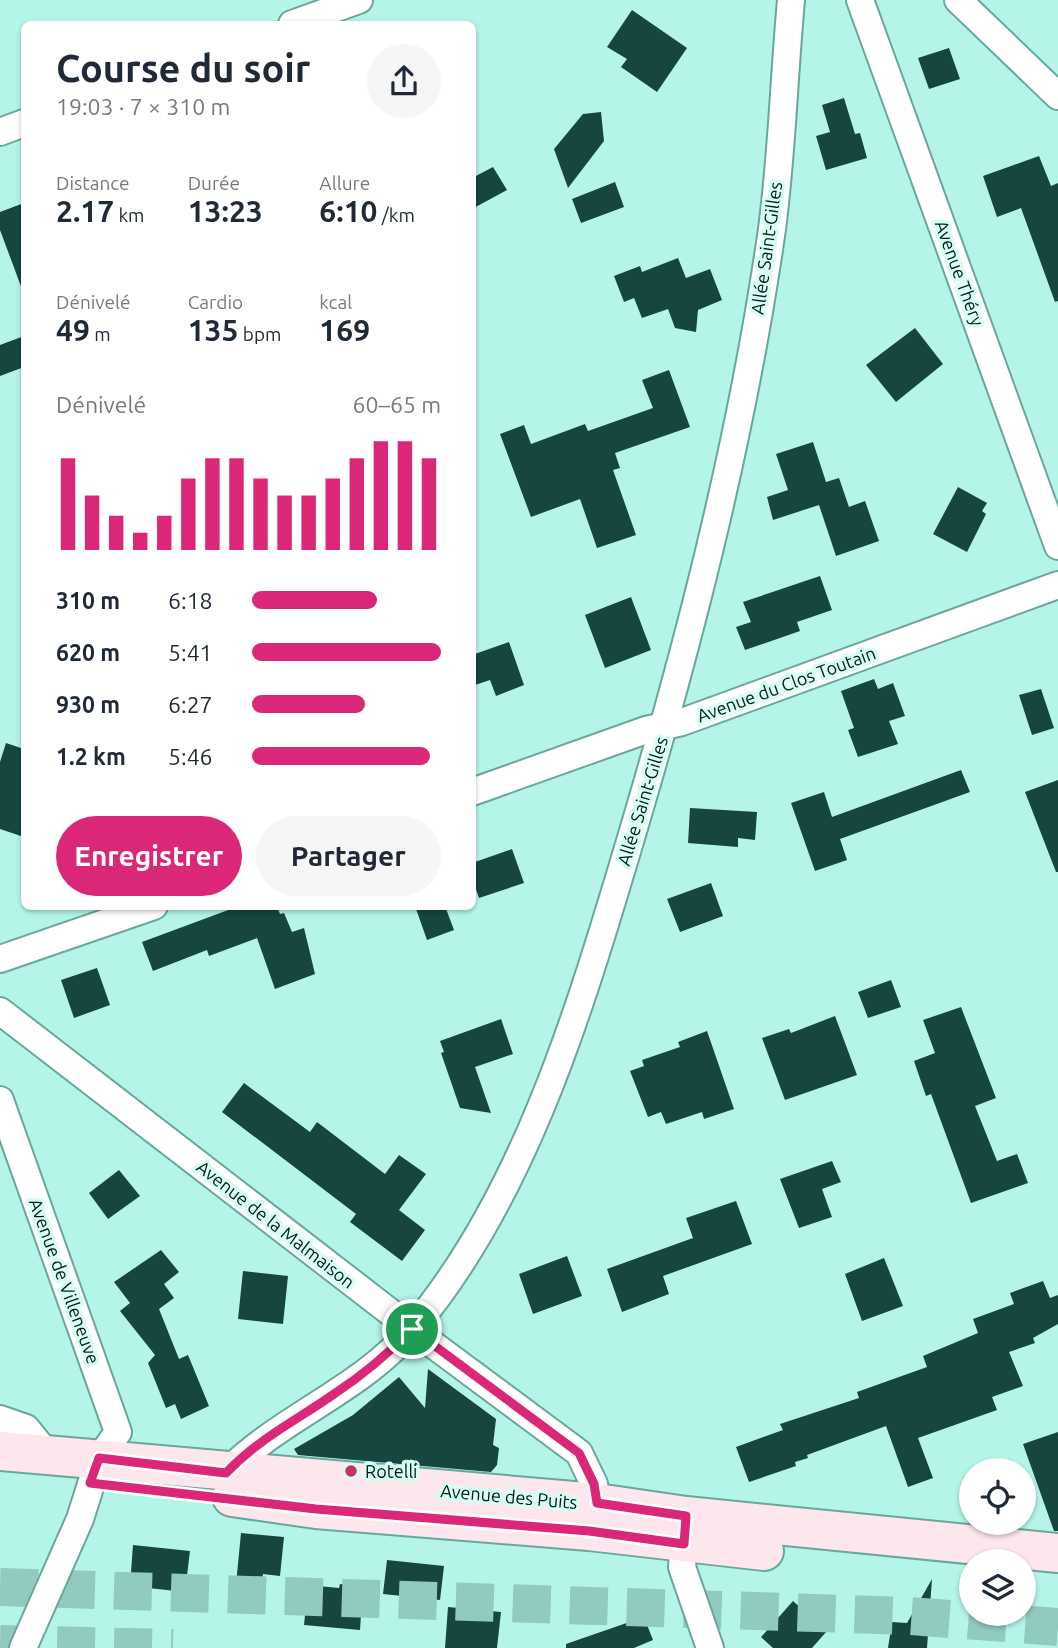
<!DOCTYPE html>
<html lang="fr">
<head>
<meta charset="utf-8">
<style>
  :root { --surface:#fff; --page:#f6f6f7; --text:#1f2937; --muted:#747a83; --accent:#db2777 }
  body { margin:0; font-family:Ubuntu,sans-serif; background:var(--page); color:var(--text); height:100vh; display:flex; flex-direction:column; font-size:26px; white-space:nowrap }
  * { box-sizing:border-box; margin:0 }
  p { font-size:23px; color:var(--muted) }
  .icon { flex:none; width:38px; height:38px; fill:none; stroke:currentColor; stroke-width:2; stroke-linecap:round; stroke-linejoin:round }
  .map { position:relative; flex:1; overflow:hidden }
  .drawer { position:absolute; left:21px; top:21px; width:455px; height:889px; display:flex; flex-direction:column; background:var(--surface); border-radius:10px; box-shadow:0 2px 5px #0004 }
  .drawer>* { flex:none }
  .controls { position:absolute; left:959px; top:1458px; display:grid; gap:14px }
  .controls a { display:grid; place-items:center; width:77px; height:77px; border-radius:50%; background:var(--surface); box-shadow:0 2px 5px #0004; font-size:35px }
  .pin { position:absolute; display:grid; place-items:center; width:60px; height:60px; color:#fff; margin:-30px; border:4px solid #fff; border-radius:50%; box-shadow:0 2px 7px #0007 }
  .round { display:grid; place-items:center; flex:none; width:74px; height:74px; border-radius:37px; background:var(--page) }
  .head { display:flex; align-items:center; justify-content:space-between; height:119px; padding:0 35px }
  h1 { font-size:38px; font-weight:700; line-height:52px }
  .figures { display:grid; grid-template-columns:repeat(3,1fr); gap:10px; height:119px; padding:7px 35px }
  .figures div { display:grid; align-content:center }
  .figures b { font-size:30px; font-weight:700 }
  .figures small { font-size:19px; font-weight:400 }
  .figures p { font-size:19px }
  .chart { height:196px; padding:14px 35px }
  .chart p { display:flex; justify-content:space-between }
  .chart svg { width:100%; height:126px; margin-top:7px; stroke:var(--accent); stroke-width:6 }
  .button { display:flex; gap:14px; margin-top:auto; padding:14px 35px }
  .button a { flex:1; height:80px; border-radius:42px; background:var(--accent); color:#fff; font-size:28px; font-weight:700; line-height:80px; text-align:center }
  .button a+a { background:var(--page); color:var(--text) }
  ul { padding:0 35px; list-style:none; font-size:23px }
  li { display:grid; grid-template-columns:112px 84px 1fr; align-items:center; height:52px }
  li i { height:18px; border-radius:9px; background:var(--accent) }
  .map>svg:first-child { display:block }
  .building { fill:#16463f }
  .lines { fill:none; stroke-linecap:round; stroke-linejoin:round }
  .highway-tunnel { stroke:#91cabf; stroke-width:38; stroke-dasharray:38 19; stroke-linecap:butt }
  .street-casing { stroke:#69a79c; stroke-width:30 }
  .secondary-casing { stroke:#69a79c; stroke-width:42 }
  .street { stroke:#fff; stroke-width:26 }
  .secondary { stroke:#fde6ec; stroke-width:38 }
  .route-casing { stroke:#fff; stroke-width:14 }
  .route { stroke:#db2777; stroke-width:9 }
  .poi-dot { fill:#c0346a; stroke:#d7fdf5; stroke-width:2.5 }
  .labels { text-anchor:middle; dominant-baseline:central; stroke-width:7; stroke-linejoin:round; paint-order:stroke }
  .street-label { font-size:18px; fill:#031d19; stroke:#d7fdf5 }
  .poi-label { font-size:18px; fill:#031d19; stroke:#d7fdf5; text-anchor:start }
</style>
</head>
<body>
<div class="map">
<svg width="1058" height="1648" viewBox="0 0 1058 1648">
  <rect width="100%" height="100%" fill="#b5f5e9"/>
  <g class="building">
    <path d="M 632,10 L 687,48 L 657,92 L 621,67 L 627,59 L 607,47 Z"/>
    <path d="M 949,48 L 960,79 L 929,89 L 918,58 Z"/>
    <path d="M 844,98 L 855,134 L 860,133 L 867,158 L 826,170 L 816,136 L 830,132 L 822,105 Z"/>
    <path d="M 601,112 L 604,141 L 568,188 L 554,149 L 583,114 Z"/>
    <path d="M 1039,156 L 1051,186 L 1058,183 L 1058,301 L 1055,302 L 1021,208 L 997,217 L 983,176 Z"/>
    <path d="M 493,167 L 507,190 L 472,209 L 472,178 Z"/>
    <path d="M 615,182 L 624,207 L 581,223 L 572,199 Z"/>
    <path d="M 24,203 L 24,289 L 22,289 L 0,230 L 0,212 Z"/>
    <path d="M 678,258 L 686,278 L 710,269 L 722,300 L 698,310 L 696,332 L 675,328 L 668,309 L 642,318 L 634,298 L 624,302 L 614,276 L 640,266 L 642,272 Z"/>
    <path d="M 915,328 L 943,364 L 896,402 L 866,365 Z"/>
    <path d="M 24,336 L 24,367 L 0,376 L 0,345 Z"/>
    <path d="M 669,370 L 690,427 L 615,453 L 620,468 L 613,470 L 636,535 L 597,548 L 580,499 L 531,517 L 500,434 L 524,425 L 531,444 L 585,424 L 588,431 L 653,408 L 642,380 Z"/>
    <path d="M 813,442 L 826,482 L 839,478 L 849,507 L 865,501 L 879,541 L 836,556 L 819,505 L 773,520 L 767,497 L 788,490 L 776,454 Z"/>
    <path d="M 958,487 L 987,503 L 982,511 L 986,514 L 967,552 L 933,534 Z"/>
    <path d="M 820,576 L 832,610 L 797,622 L 800,631 L 745,650 L 736,627 L 751,622 L 743,602 Z"/>
    <path d="M 631,597 L 651,650 L 605,668 L 585,615 Z"/>
    <path d="M 509,642 L 524,685 L 496,696 L 490,680 L 472,686 L 472,655 Z"/>
    <path d="M 874,679 L 878,689 L 893,683 L 905,716 L 889,721 L 898,744 L 858,757 L 848,730 L 854,728 L 841,691 Z"/>
    <path d="M 1041,689 L 1054,728 L 1032,735 L 1019,695 Z"/>
    <path d="M 6,743 L 24,749 L 24,837 L 0,829 L 0,762 Z"/>
    <path d="M 961,770 L 970,792 L 840,839 L 847,860 L 815,871 L 791,803 L 824,792 L 832,817 Z"/>
    <path d="M 1058,780 L 1058,872 L 1056,872 L 1025,792 Z"/>
    <path d="M 690,808 L 757,812 L 755,840 L 738,838 L 738,847 L 688,843 Z"/>
    <path d="M 512,849 L 524,883 L 479,898 L 472,878 L 472,863 Z"/>
    <path d="M 711,883 L 723,916 L 680,932 L 667,899 Z"/>
    <path d="M 239,906 L 277,906 L 280,914 L 284,913 L 292,932 L 304,928 L 315,974 L 275,989 L 257,938 L 209,956 L 207,950 L 153,971 L 142,942 Z"/>
    <path d="M 415,906 L 445,906 L 454,930 L 427,940 Z"/>
    <path d="M 97,968 L 110,1005 L 74,1018 L 61,980 Z"/>
    <path d="M 891,980 L 901,1007 L 868,1018 L 858,992 Z"/>
    <path d="M 961,1007 L 996,1098 L 975,1106 L 997,1161 L 1017,1154 L 1028,1183 L 971,1203 L 931,1094 L 926,1096 L 914,1061 L 935,1053 L 923,1020 Z"/>
    <path d="M 835,1016 L 857,1075 L 785,1100 L 762,1038 L 789,1029 L 791,1033 Z"/>
    <path d="M 501,1019 L 513,1054 L 475,1067 L 491,1113 L 460,1108 L 441,1053 L 444,1052 L 440,1041 Z"/>
    <path d="M 707,1031 L 734,1109 L 704,1119 L 702,1112 L 666,1124 L 661,1112 L 648,1117 L 630,1071 L 644,1066 L 642,1060 L 680,1047 L 678,1042 Z"/>
    <path d="M 244,1083 L 310,1132 L 317,1122 L 385,1174 L 399,1155 L 426,1174 L 399,1210 L 425,1230 L 402,1261 L 350,1222 L 356,1214 L 222,1112 Z"/>
    <path d="M 832,1161 L 841,1182 L 822,1189 L 832,1217 L 799,1228 L 780,1179 Z"/>
    <path d="M 119,1170 L 140,1196 L 108,1219 L 89,1193 Z"/>
    <path d="M 736,1201 L 752,1244 L 663,1276 L 669,1294 L 622,1312 L 607,1269 L 693,1238 L 686,1218 Z"/>
    <path d="M 161,1250 L 179,1272 L 164,1284 L 174,1298 L 159,1309 L 179,1359 L 188,1355 L 209,1406 L 181,1419 L 175,1404 L 166,1408 L 148,1363 L 155,1355 L 120,1311 L 130,1303 L 114,1282 Z"/>
    <path d="M 567,1256 L 582,1296 L 533,1314 L 519,1274 Z"/>
    <path d="M 884,1258 L 903,1306 L 862,1321 L 845,1274 Z"/>
    <path d="M 243,1271 L 288,1276 L 283,1324 L 238,1319 Z"/>
    <path d="M 1043,1281 L 1050,1298 L 1058,1295 L 1058,1324 L 1033,1338 L 1035,1343 L 1009,1352 L 1023,1386 L 992,1397 L 997,1410 L 918,1438 L 933,1478 L 908,1487 L 886,1426 L 807,1455 L 808,1458 L 795,1462 L 796,1466 L 749,1482 L 736,1447 L 783,1430 L 780,1424 L 859,1398 L 857,1392 L 927,1367 L 923,1356 L 978,1333 L 973,1319 L 1014,1304 L 1010,1293 Z"/>
    <path d="M 428,1369 L 496,1419 L 493,1445 L 499,1448 L 497,1465 L 491,1472 L 298,1455 L 294,1449 L 353,1415 L 399,1377 L 425,1408 Z"/>
    <path d="M 1058,1432 L 1058,1531 L 1054,1531 L 1023,1444 Z"/>
    <path d="M 241,1533 L 284,1537 L 280,1576 L 263,1574 L 261,1586 L 236,1584 Z"/>
    <path d="M 133,1545 L 190,1551 L 185,1592 L 130,1586 Z"/>
    <path d="M 387,1560 L 444,1566 L 440,1600 L 383,1594 Z"/>
    <path d="M 932,1579 L 927,1648 L 888,1648 L 892,1622 L 907,1623 Z"/>
    <path d="M 340,1584 L 363,1586 L 360,1630 L 304,1625 L 308,1585 L 339,1588 Z"/>
    <path d="M 793,1601 L 827,1631 L 812,1648 L 773,1648 L 761,1637 Z"/>
    <path d="M 448,1607 L 501,1612 L 497,1648 L 445,1648 Z"/>
    <path d="M 644,1617 L 653,1640 L 634,1648 L 566,1648 L 566,1644 Z"/>
  </g>
  <g class="lines">
    <g class="highway-tunnel">
      <path d="M 0,1587 L 910,1616 L 1058,1627"/>
      <path d="M 0,1644 L 173,1648"/>
    </g>
    <g class="street-casing">
      <g id="street">
        <path d="M 860,0 L 1058,546"/>
        <path d="M 958,0 L 1058,96"/>
        <path d="M 292,24 L 359,0"/>
        <path d="M 0,132 L 24,123"/>
        <path d="M 472,792 L 646,730 L 682,722 L 1058,585"/>
        <path d="M 0,959 L 154,906"/>
        <path d="M 0,1011 L 412,1329 L 579,1453 L 594,1484 L 597,1503"/>
        <path d="M 0,1100 L 118,1432 L 99,1459 L 80,1519 L 23,1648"/>
        <path d="M 0,1419 L 26,1428 L 48,1455"/>
        <path d="M 226,1473 C 282,1416 362,1390 413,1328 C 520,1201 575,1025 622,868 C 685,659 741,446 772,229 C 782,154 784,76 791,0"/>
        <path d="M 685,1525 L 682,1567 L 710,1648"/>
      </g>
    </g>
    <g class="secondary-casing">
      <g id="secondary">
        <path d="M 0,1451 L 597,1503 L 686,1516 L 1058,1553"/>
        <path d="M 232,1497 L 316,1509 L 589,1531 L 764,1551"/>
      </g>
    </g>
    <use href="#street" class="street"/>
    <use href="#secondary" class="secondary"/>
  </g>
  <g class="lines">
    <g class="route-casing">
      <path id="route" d="M 412,1329 L 579,1453 L 594,1484 L 597,1503 L 686,1516 L 684,1544 L 589,1531 L 316,1509 L 90,1483 L 99,1458 L 226,1473 C 261,1437 294,1422 334,1394 C 363,1375 388,1354 412,1329 Z"/>
    </g>
    <use href="#route" class="route"/>
  </g>
  <circle class="poi-dot" cx="351" cy="1471" r="7"/>
  <g class="labels">
    <g class="street-label">
      <text transform="translate(766 248) rotate(-82)">Allée Saint-Gilles</text>
      <text transform="translate(960 273) rotate(70)">Avenue Théry</text>
      <text transform="translate(786 684) rotate(-20)">Avenue du Clos Toutain</text>
      <text transform="translate(642 801) rotate(-73)">Allée Saint-Gilles</text>
      <text transform="translate(276 1224) rotate(38)">Avenue de la Malmaison</text>
      <text transform="translate(65 1281) rotate(70)">Avenue de Villeneuve</text>
      <text transform="translate(509 1496) rotate(5)">Avenue des Puits</text>
    </g>
    <g class="poi-label">
      <text x="365" y="1471">Rotelli</text>
    </g>
  </g>
</svg>
<div class="controls">
<a><svg class="icon" aria-label="locate" viewBox="0 0 24 24"><circle cx="12" cy="12" r="6"/><path d="M12 2v4M12 18v4M2 12h4M18 12h4"/></svg></a>
<a><svg class="icon" aria-label="layers" viewBox="0 0 24 24"><path d="M12 4l9 5-9 5-9-5zM3 14l9 5 9-5"/></svg></a>
</div>
<div class="pin" style="left:412px;top:1329px;background:#1e9e55"><svg class="icon" aria-label="arrive" viewBox="0 0 24 24"><path d="M6 21V4h12l-3 4 3 4H6"/></svg></div>
<section class="drawer">
<div class="head"><div><h1>Course du soir</h1><p>19:03 · 7 × 310 m</p></div><a class="round"><svg class="icon" aria-label="share" viewBox="0 0 24 24"><path d="M12 15V3M7 8l5-5 5 5M5 13v7h14v-7"/></svg></a></div>
<div class="figures">
<div><p>Distance</p><b>2.17<small> km</small></b></div>
<div><p>Durée</p><b>13:23</b></div>
<div><p>Allure</p><b>6:10<small> /km</small></b></div>
</div>
<div class="figures">
<div><p>Dénivelé</p><b>49<small> m</small></b></div>
<div><p>Cardio</p><b>135<small> bpm</small></b></div>
<div><p>kcal</p><b>169</b></div>
</div>
<div class="chart"><p><span>Dénivelé</span>60–65 m</p>
<svg viewBox="0 0 160 44" preserveAspectRatio="none"><path d="M5 44V12M15 44V25M25 44V32M35 44V38M45 44V32M55 44V19M65 44V12M75 44V12M85 44V19M95 44V25M105 44V25M115 44V19M125 44V12M135 44V6M145 44V6M155 44V12"/></svg>
</div>
<ul>
<li><b>310 m</b>6:18<i style="width:66%"></i></li>
<li><b>620 m</b>5:41<i style="width:100%"></i></li>
<li><b>930 m</b>6:27<i style="width:60%"></i></li>
<li><b>1.2 km</b>5:46<i style="width:94%"></i></li>
</ul>
<div class="button"><a>Enregistrer</a><a>Partager</a></div>
</section>
</div>
</body>
</html>
